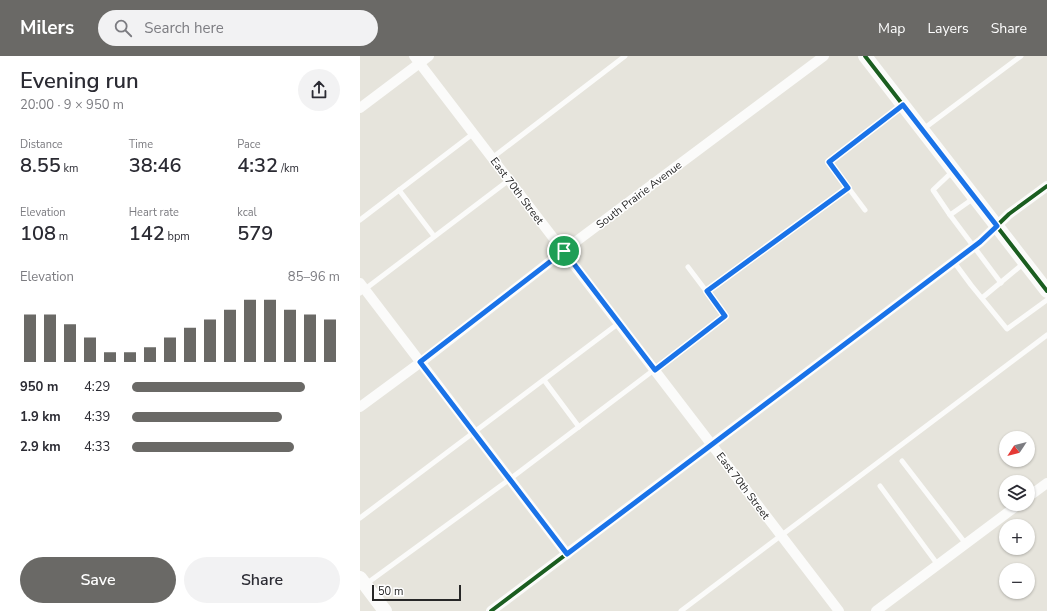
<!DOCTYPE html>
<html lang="en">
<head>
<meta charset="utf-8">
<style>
  :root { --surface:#fff; --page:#f2f2f3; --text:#2b2b33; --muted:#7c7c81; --accent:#6a6966 }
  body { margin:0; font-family:"Nunito Sans",sans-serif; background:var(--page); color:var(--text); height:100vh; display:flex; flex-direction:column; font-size:15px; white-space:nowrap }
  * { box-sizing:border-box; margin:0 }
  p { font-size:13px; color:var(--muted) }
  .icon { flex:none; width:22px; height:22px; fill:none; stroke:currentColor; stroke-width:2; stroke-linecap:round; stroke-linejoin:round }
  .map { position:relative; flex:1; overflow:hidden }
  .side { display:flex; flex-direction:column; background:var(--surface); width:360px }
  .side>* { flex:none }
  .needle { width:26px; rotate:234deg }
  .fabs { position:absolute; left:639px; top:375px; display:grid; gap:8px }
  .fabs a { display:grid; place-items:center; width:36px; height:36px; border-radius:50%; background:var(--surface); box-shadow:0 1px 3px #0004; font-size:20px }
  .scale { position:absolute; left:12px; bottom:10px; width:89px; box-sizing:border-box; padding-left:4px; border:2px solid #272727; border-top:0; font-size:11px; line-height:14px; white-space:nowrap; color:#272727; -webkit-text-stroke:3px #fff; paint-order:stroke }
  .pin { position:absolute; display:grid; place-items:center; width:34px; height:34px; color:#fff; margin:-17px; border:2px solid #fff; border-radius:50%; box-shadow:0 1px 4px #0007 }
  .round { display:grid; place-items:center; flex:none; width:42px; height:42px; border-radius:21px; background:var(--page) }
  .headline { display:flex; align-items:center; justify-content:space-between; height:68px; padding:0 20px }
  h1 { font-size:22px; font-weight:600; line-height:30px }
  .figures { display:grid; grid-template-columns:repeat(3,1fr); gap:6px; height:68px; padding:4px 20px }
  .figures div { display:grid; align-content:center }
  .figures b { font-size:20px; font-weight:600 }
  .figures small { font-size:11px; font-weight:400 }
  .figures p { font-size:11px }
  .chart { height:112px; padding:8px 20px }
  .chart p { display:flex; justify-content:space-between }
  .chart svg { width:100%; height:72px; margin-top:4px; stroke:var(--accent); stroke-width:6 }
  .button { display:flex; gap:8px; margin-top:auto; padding:8px 20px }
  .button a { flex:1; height:46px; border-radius:24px; background:var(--accent); color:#fff; font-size:16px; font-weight:600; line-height:46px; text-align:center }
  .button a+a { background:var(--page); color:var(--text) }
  ul { padding:0 20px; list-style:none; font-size:13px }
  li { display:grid; grid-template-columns:64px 48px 1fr; align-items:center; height:30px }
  li i { height:10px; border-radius:5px; background:var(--accent) }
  header { display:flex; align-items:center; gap:24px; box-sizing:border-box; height:56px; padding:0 20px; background:var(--accent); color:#fff }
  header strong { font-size:19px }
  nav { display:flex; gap:22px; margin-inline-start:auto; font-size:14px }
  .search { width:280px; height:36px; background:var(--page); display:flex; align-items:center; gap:10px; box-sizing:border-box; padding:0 14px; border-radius:22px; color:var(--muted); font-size:15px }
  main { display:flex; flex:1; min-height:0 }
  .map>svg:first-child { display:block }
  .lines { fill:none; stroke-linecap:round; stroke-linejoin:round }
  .lane { stroke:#fbfbfa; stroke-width:5 }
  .street { stroke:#fbfbfa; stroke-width:10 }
  .secondary { stroke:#fbfbfa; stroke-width:14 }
  .cycleway-casing { stroke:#fff; stroke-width:6 }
  .cycleway { stroke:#1b5e20; stroke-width:4 }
  .route-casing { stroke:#fff; stroke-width:8 }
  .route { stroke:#1a73e8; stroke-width:5 }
  .labels { text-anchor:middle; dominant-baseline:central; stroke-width:3; stroke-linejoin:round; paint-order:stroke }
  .street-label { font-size:11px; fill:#272727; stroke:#fff }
</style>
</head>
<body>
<header>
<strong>Milers</strong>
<div class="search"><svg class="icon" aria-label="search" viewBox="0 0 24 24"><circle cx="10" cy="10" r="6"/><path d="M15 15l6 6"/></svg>Search here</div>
<nav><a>Map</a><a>Layers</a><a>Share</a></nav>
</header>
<main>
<section class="side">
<div class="headline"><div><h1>Evening run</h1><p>20:00 · 9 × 950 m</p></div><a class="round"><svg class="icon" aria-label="share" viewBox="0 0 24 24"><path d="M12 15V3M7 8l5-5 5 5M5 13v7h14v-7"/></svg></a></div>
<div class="figures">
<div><p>Distance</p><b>8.55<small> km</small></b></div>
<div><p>Time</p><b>38:46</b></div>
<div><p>Pace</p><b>4:32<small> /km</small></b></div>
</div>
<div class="figures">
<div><p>Elevation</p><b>108<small> m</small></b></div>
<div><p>Heart rate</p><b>142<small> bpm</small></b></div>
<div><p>kcal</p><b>579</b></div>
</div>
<div class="chart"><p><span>Elevation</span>85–96 m</p>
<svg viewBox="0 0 160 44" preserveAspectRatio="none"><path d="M5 44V15M15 44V15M25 44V21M35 44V29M45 44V38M55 44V38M65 44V35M75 44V29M85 44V23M95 44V18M105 44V12M115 44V6M125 44V6M135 44V12M145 44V15M155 44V18"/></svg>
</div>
<ul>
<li><b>950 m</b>4:29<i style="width:83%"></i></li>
<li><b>1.9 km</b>4:39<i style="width:72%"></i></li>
<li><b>2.9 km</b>4:33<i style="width:78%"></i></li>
</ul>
<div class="button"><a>Save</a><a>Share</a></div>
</section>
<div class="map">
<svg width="687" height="555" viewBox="0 0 687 555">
  <rect width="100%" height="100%" fill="#e6e4dc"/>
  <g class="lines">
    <g class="lane">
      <path d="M 562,74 L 661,0"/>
      <path d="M 132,102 L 265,0"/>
      <path d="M 592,116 L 573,134 L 590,159 L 614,142"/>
      <path d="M 39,134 L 74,180"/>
      <path d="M 505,154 L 469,106 L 542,49"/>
      <path d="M 590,159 L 641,227"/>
      <path d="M 0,164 L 114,77"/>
      <path d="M 594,206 L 611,229 L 647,273 L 687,244"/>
      <path d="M 347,235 L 488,132"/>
      <path d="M 0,237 L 149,124"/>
      <path d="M 622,242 L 664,207"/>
      <path d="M 184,324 L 219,371"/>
      <path d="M 542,405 L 606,488"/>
      <path d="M 520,430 L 578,509"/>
      <path d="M 0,462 L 259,267"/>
      <path d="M 6,528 L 150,423 L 365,260 L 328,211"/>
      <path d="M 321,555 L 687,279"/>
    </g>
    <g class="street">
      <path d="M 54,0 L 479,555"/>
      <path d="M 0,52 L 69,0"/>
      <path d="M 0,227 L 207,498"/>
      <path d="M 0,351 L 61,306 L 214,187 L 464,0"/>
      <path d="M 668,441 L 687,427"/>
      <path d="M 131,555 L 620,186 L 649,158 L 687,130"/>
      <path d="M 516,555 L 659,448"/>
    </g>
    <g class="secondary">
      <path d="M 505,0 L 687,235"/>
      <path d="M 0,522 L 25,555"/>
    </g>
    <g class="cycleway-casing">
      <g id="cycleway">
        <path d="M 505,0 L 687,235"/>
        <path d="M 131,555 L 620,186 L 649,158 L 687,130"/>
      </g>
    </g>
    <use href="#cycleway" class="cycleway"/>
  </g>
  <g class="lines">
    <g class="route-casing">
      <path id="route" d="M 543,49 L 637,170 L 620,186 L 207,498 L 60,306 L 204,195 L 295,314 L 365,260 L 347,235 L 488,132 L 469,106 Z"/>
    </g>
    <use href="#route" class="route"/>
  </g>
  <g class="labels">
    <g class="street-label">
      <text transform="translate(157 135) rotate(53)">East 70th Street</text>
      <text transform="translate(279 139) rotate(-37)">South Prairie Avenue</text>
      <text transform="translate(383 430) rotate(53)">East 70th Street</text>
    </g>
  </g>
</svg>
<div class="fabs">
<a><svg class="needle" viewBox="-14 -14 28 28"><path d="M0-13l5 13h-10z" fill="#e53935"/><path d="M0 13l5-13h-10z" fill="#7c7c81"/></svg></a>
<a><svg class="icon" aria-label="layers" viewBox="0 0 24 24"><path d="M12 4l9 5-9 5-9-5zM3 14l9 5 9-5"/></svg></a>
<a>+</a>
<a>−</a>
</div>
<div class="scale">50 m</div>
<div class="pin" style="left:204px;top:195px;background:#1e9e55"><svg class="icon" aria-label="arrive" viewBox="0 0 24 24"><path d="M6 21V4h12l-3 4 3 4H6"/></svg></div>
</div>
</main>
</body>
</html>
